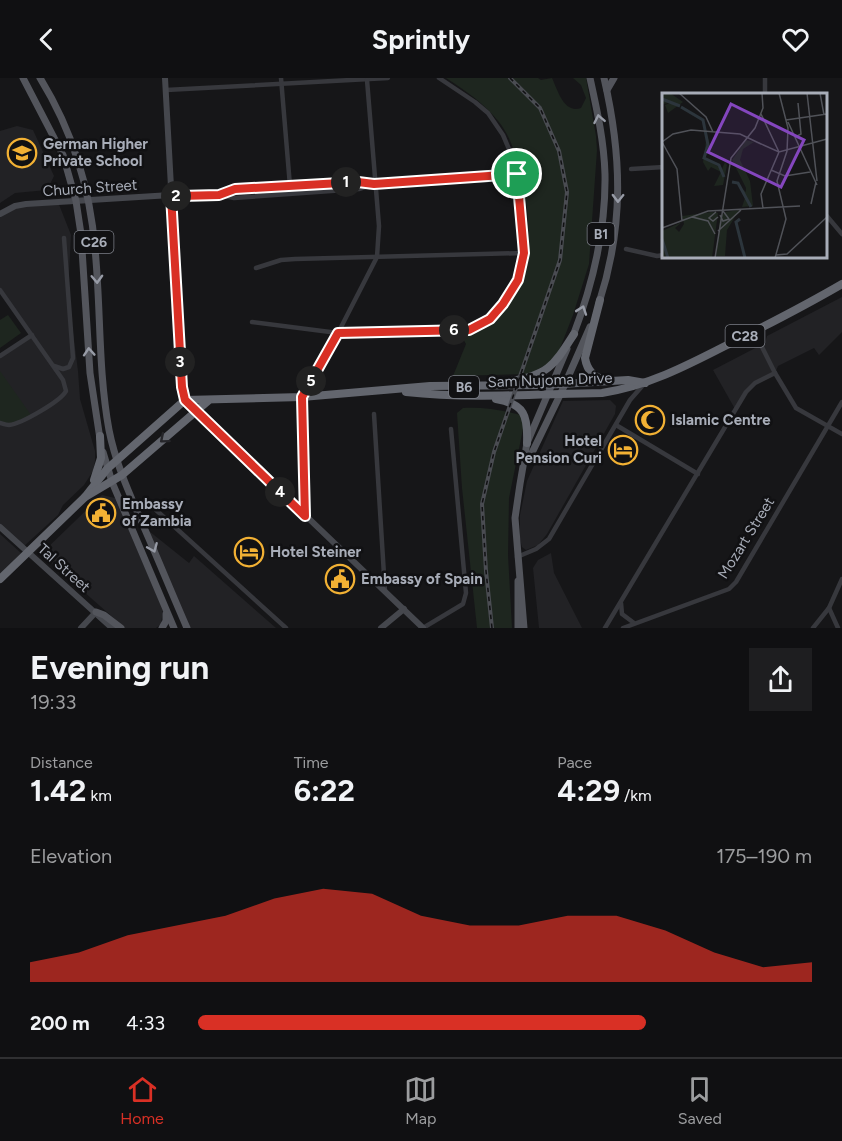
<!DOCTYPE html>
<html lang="en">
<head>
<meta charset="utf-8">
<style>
  :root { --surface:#101012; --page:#1e1e20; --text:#f1f3f6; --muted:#9c9d9f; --line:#303032; --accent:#d93025 }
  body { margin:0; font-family:Figtree,sans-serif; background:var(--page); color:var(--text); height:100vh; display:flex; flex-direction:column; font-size:22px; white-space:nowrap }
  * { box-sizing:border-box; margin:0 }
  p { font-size:20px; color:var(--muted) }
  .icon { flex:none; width:33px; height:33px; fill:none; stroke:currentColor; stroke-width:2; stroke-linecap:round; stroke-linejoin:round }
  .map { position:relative; height:550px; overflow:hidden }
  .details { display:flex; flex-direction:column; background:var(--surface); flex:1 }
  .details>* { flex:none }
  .pin { position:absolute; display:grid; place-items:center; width:51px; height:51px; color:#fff; margin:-26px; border:3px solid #fff; border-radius:50%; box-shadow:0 2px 6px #0007 }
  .km { position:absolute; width:30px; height:30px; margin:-15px; border-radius:50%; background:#222; color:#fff; font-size:16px; line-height:30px; text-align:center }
  .round { display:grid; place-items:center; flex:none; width:63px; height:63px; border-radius:0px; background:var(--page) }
  .summary { display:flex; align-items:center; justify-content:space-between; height:102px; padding:0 30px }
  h1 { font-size:33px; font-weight:700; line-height:45px }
  .stats { display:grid; grid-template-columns:repeat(3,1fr); gap:9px; height:102px; padding:6px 30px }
  .stats div { display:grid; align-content:center }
  .stats b { font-size:30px; font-weight:700 }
  .stats small { font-size:16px; font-weight:400 }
  .stats p { font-size:16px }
  .chart { height:168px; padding:12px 30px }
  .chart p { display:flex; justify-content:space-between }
  .chart svg { width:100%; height:108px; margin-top:6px; fill:var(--accent); opacity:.7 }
  ul { padding:0 30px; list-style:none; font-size:20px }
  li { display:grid; grid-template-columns:96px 72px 1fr; align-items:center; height:45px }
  li i { height:15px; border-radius:8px; background:var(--accent) }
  header { display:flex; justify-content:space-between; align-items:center; height:78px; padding:0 30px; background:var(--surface); font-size:27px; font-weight:700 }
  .dock { display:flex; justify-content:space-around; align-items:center; height:84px; border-top:2px solid var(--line); background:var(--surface); font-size:16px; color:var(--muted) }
  .dock a { display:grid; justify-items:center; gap:3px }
  .dock .active { color:var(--accent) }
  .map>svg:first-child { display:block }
  .built { fill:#222225 }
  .green { fill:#1e261f }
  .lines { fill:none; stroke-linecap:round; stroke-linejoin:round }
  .street { stroke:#37383d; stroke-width:4.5 }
  .secondary { stroke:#45474d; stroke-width:6 }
  .primary { stroke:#53555c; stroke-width:7 }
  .highway { stroke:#63666e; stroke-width:8 }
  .rail-casing { stroke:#4a4c52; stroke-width:4 }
  .rail { stroke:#111113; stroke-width:1.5; stroke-dasharray:4.5; stroke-linecap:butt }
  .oneway { stroke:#979ba6 }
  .oneway2 { stroke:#26262a }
  .route-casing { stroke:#fff; stroke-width:12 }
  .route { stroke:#d93025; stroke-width:8 }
  .labels { text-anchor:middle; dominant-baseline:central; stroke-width:5; stroke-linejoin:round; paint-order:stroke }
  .shield { fill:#111113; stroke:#7b7e86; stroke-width:1.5 }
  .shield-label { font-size:14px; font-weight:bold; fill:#a8adb8 }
  .poi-label { font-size:15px; font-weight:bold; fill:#a8adb8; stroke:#111113; text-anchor:start }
  .street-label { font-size:15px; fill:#a8adb8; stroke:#111113 }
  .inset-river { fill:none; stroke:#2c353c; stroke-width:3 }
  .inset-road { fill:none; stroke:#505258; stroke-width:1.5 }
  .view { fill:#8446be; fill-opacity:0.15; stroke:#8446be; stroke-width:3 }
  .inset-edge { fill:none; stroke:#a8adb8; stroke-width:3 }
</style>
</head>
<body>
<header><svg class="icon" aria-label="back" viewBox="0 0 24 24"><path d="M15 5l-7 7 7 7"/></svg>Sprintly<svg class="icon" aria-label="heart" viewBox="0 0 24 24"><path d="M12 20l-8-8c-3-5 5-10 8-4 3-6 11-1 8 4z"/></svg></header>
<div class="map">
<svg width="842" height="550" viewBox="0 0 842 550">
  <rect width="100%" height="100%" fill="#161618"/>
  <g class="built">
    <path d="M 17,48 L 33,52 L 54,98 L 47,112 L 15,115 L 0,125 L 0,53 Z"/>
    <path d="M 58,124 L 71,157 L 68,215 L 78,293 L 80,321 L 95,373 L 95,383 L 93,393 L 84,407 L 63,427 L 58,437 L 23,469 L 0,449 L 0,278 L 31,256 L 0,212 L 0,136 L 15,128 Z"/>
    <path d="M 842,219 L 842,254 L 819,277 L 814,270 L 778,288 L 775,295 L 755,305 L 735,331 L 713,292 L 765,265 L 767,258 Z"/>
    <path d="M 610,322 L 616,328 L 615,336 L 547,456 L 538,467 L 526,472 L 522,469 L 520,461 L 520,437 L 527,403 L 563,323 Z"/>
    <path d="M 102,417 L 115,420 L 163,532 L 161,546 L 156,550 L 125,550 L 41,476 Z"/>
    <path d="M 144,449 L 189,485 L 194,478 L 276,550 L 187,550 Z"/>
    <path d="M 0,456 L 21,475 L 0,496 Z"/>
    <path d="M 551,475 L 554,495 L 582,550 L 539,550 L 533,490 L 538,482 Z"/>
  </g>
  <g class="green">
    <path d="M 446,0 L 538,0 L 541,2 L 552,0 C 558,13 564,36 581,30 L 586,20 L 581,7 L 573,0 L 586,0 L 596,58 L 597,72 L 589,186 L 573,237 L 559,273 L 549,285 L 531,296 L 453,298 L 466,266 L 462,259 C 474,250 488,249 498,238 C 511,225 522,204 526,186 C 534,149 523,74 499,44 C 484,25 466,13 446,0 Z"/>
    <path d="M 8,237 L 21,255 L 0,270 L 0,242 Z"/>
    <path d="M 0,293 L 31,337 L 16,345 L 0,345 Z"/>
    <path d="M 463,330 C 484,329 502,332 521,337 L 524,346 L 509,420 L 508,477 L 512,550 L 477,550 L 462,410 L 457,335 Z"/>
  </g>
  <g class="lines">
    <g class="street">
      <path d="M 281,0 L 290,108"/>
      <path d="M 765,0 L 765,16"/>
      <path d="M 166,12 L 388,0"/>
      <path d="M 631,91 L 664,89"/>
      <path d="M 222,116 C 246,107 275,108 301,107 C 324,106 348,102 371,106"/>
      <path d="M 171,117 C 192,121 213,115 234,120 L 359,111 L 374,106 L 517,96"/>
      <path d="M 826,137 L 842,156"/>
      <path d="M 626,171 L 657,178 L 664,177"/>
      <path d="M 256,190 L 281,182 L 295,181 L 524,175"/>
      <path d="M 0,212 L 63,302 L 66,313 C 61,323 21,346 9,347 C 5,347 4,346 0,345"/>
      <path d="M 252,244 L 338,255 L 469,252 L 490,241 L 503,226 L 518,202 L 524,175 L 519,109 L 514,83 L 503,57 L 488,35 L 475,24 L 439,0"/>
      <path d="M 754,253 L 775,295 L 796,330 L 842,356"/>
      <path d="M 0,278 L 32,257"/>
      <path d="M 54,288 L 63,291 L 69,289 L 73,280 L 64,160"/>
      <path d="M 374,336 L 385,513"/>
      <path d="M 616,347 L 698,396"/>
      <path d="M 156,432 L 286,550"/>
      <path d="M 305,438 L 301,333 L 302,319 L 338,255 L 377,179 L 379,148 L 367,2"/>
      <path d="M 517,479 L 536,471 L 549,461 L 630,322 L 644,306"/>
      <path d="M 621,525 L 622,536 L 634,545"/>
      <path d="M 829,530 L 838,550"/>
      <path d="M 423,550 L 463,526 L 466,515 L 451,351"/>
      <path d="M 605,550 L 746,314 L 755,305 L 775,295"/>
      <path d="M 623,550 L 729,511 L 736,504 L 842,324"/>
      <path d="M 813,550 L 829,530 L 842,501"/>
    </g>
    <g class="secondary">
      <path d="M 165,0 L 182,309 L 185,322 L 423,550"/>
      <path d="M 0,136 L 15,128 L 26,126 L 171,117"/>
      <path d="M 0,449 L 112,550"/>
      <path d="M 81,550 L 96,534"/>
      <path d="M 381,550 L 404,531"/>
    </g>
    <g class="primary">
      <path d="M 23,0 L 63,77 L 76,123 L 81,156 L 90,295 L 100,361"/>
      <path d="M 40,0 C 72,52 90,110 95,171 C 101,231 98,292 109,352 C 116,388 132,421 146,454 C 160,486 173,518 187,550"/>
      <path d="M 607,12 L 614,0"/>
      <path d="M 599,225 C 624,148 622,78 604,0"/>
      <path d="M 573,258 C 593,206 606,152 605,96 C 604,63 597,32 590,0"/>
      <path d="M 103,374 L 112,404 L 174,550"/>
      <path d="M 528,383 L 561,315 L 590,249"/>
      <path d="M 518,503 L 518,550"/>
      <path d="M 96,534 L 104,537 L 121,550"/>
      <path d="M 162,550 L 166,543 L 166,536"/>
      <path d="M 524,550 L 515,440 L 520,406 L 527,365 L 567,271"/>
    </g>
    <g class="highway">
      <path d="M 600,222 L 585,280 C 587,292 594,300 606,302"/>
      <path d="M 511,303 C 549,297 554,287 574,256"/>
      <path d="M 406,314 C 471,321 537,316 602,315 C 649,308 690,286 731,265 C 769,246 806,227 842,206"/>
      <path d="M 496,321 C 525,326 528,338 527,365"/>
      <path d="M 94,402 L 101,380 L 100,358"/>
      <path d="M 85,419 L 107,391 L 185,322 L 302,319 L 430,308 L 544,307 L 628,302 L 645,305"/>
      <path d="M 0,501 L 85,419 L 122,397 L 208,323"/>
    </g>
    <g class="rail-casing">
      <path id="rail" d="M 492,550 L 486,493 L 482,426 L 494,374 L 560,182 L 567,114 L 559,73 L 540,30 L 510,0"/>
    </g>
    <use href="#rail" class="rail"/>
  </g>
  <defs><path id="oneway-chevron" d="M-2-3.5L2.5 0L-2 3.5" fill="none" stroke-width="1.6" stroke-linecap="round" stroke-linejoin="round" transform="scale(1.5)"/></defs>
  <g class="oneway">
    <use href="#oneway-chevron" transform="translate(599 41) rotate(-101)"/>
    <use href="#oneway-chevron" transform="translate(618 120) rotate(91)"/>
    <use href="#oneway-chevron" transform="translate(97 201) rotate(88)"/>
    <use href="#oneway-chevron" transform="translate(582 232) rotate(-71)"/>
    <use href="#oneway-chevron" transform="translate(89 274) rotate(-94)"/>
    <use href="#oneway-chevron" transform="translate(153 470) rotate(67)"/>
  </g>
  <use class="oneway2" href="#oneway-chevron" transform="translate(164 361) rotate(140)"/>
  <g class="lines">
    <g class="route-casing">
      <path id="route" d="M 517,96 L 524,175 L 518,202 L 503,226 L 490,241 L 469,252 L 338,255 L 302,319 L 305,438 L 185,322 L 182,309 L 171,117 L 180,118 L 219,117 L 235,111 L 358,104 L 374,106 Z"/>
    </g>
    <use href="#route" class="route"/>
  </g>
  <defs>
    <g id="school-ring" transform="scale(1.5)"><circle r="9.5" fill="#111113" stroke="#f2b134" stroke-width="1.5"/><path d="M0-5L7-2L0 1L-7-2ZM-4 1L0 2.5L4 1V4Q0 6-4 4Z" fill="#f2b134"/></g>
    <g id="mosque-ring" transform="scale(1.5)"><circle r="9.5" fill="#111113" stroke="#f2b134" stroke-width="1.5"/><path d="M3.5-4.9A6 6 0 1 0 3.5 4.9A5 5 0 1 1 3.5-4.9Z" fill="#f2b134"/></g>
    <g id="hotel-ring" transform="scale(1.5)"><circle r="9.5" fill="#111113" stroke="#f2b134" stroke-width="1.5"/><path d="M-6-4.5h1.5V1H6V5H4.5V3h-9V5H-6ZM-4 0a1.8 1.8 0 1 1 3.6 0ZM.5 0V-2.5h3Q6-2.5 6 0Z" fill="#f2b134"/></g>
    <g id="civic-ring" transform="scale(1.5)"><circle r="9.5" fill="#111113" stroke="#f2b134" stroke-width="1.5"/><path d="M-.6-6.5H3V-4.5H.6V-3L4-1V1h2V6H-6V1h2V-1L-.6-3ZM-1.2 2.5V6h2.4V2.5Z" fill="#f2b134"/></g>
  </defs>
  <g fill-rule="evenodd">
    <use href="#school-ring" x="22" y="75"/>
    <use href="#mosque-ring" x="650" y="342"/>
    <use href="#hotel-ring" x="623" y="372"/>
    <use href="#civic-ring" x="101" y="435"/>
    <use href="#hotel-ring" x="249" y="474"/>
    <use href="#civic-ring" x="340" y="501"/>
  </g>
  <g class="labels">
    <g class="shield">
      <rect x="587.5" y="145" width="27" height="22" rx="4.5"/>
      <rect x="74.5" y="153" width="39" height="22" rx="4.5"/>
      <rect x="725.5" y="247" width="39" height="22" rx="4.5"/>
      <rect x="449" y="298" width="30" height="22" rx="4.5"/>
    </g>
    <g class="shield-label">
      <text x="601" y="156">B1</text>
      <text x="94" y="164">C26</text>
      <text x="745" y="258">C28</text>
      <text x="464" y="309">B6</text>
    </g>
    <g class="poi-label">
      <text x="43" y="66">German Higher<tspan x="43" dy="17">Private School</tspan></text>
      <text x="671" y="342">Islamic Centre</text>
      <text x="602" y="363" text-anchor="end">Hotel<tspan x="602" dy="17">Pension Curi</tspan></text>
      <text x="122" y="426">Embassy<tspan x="122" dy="17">of Zambia</tspan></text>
      <text x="270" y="474">Hotel Steiner</text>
      <text x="361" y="501">Embassy of Spain</text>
    </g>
    <g class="street-label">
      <text transform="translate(90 110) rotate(-4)">Church Street</text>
      <text transform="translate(550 302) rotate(-2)">Sam Nujoma Drive</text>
      <text transform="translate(746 460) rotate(-58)">Mozart Street</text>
      <text transform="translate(64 490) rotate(42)">Tal Street</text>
    </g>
  </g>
  <g transform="translate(662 15)">
    <rect width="165" height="165" fill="#161618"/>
    <path d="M 0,0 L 8,0 L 21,9 L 6,20 L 3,12 L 8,10 L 0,11 ZM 45,41 L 48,53 L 43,65 L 60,76 L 63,69 L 65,72 L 61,92 L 52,93 L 59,79 L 49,74 L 46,78 L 41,69 ZM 84,47 L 92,49 L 81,56 L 78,67 L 88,88 L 91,113 L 80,114 L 83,105 L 78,94 L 84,99 L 84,95 L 70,67 ZM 77,117 L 65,137 L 63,163 L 54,163 L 58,124 L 63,119 ZM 50,119 L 56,120 L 50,165 L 0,165 L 0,138 L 20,129 L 13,135 L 17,139 L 22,131 L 20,123 Z" fill="#1e261f"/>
    <path class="inset-river" d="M 0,6 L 18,13M 19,14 L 41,27 L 46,52 L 42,65 L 57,72 L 62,84M 70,89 L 76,90 L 89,114M 78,126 L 74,129 L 83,165M 0,146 L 6,165"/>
    <path class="inset-road" d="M 17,0 L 44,24 L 51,39M 145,0 L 155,88M 158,0 L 162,22M 99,21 L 117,59 L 99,101 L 101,115M 124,27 L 165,21M 126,29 L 155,92M 133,44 L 139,41 L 136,10M 0,49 L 15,76 L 20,128M 0,49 L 11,41 L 29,37 L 78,41 L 99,51M 97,50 L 117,59 L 165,46M 109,77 L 123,83 L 148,79M 149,111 L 154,89M 54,119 L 47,125 L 51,128 L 56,124M 58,122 L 61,128 L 67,126 L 61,118M 30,124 L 46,128 L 53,141M 0,135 L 46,118 L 138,113M 56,138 L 79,117M 114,162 L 125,161 L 165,124M 53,165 L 69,65 L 93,35 L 101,15 L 100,0M 113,165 L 124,126 L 115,88 L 125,58 L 126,35 L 117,0"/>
    <path class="view" d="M 69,11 L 142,47 L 119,94 L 46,59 Z"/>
    <rect width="165" height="165" class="inset-edge"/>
  </g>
</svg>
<div class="pin" style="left:517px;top:96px;background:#1e9e55"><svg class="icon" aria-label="arrive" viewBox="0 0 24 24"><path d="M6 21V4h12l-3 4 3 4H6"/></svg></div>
<b class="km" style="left:346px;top:104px">1</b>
<b class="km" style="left:176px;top:118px">2</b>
<b class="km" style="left:180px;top:284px">3</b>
<b class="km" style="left:280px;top:414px">4</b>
<b class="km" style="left:311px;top:303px">5</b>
<b class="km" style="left:454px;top:252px">6</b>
</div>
<section class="details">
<div class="summary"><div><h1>Evening run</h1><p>19:33</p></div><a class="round"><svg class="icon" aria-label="share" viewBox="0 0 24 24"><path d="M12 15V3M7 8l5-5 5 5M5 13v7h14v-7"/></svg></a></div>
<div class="stats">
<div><p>Distance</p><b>1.42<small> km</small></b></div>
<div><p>Time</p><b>6:22</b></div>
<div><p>Pace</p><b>4:29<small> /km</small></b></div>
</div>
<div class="chart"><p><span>Elevation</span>175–190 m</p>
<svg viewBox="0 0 160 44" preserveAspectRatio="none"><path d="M0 44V36L10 32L20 25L30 21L40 17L50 10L60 6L70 8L80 17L90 21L100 21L110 17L120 17L130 23L140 32L150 38L160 36V44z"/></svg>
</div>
<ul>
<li><b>200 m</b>4:33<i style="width:73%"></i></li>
</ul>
</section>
<nav class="dock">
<a class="active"><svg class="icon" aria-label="home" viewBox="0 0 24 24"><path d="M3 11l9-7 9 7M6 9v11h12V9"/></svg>Home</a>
<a><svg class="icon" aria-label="map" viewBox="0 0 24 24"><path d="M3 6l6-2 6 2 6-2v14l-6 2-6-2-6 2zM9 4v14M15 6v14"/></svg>Map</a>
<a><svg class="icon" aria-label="saved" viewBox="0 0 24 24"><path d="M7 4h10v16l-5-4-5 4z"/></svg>Saved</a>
</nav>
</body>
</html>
